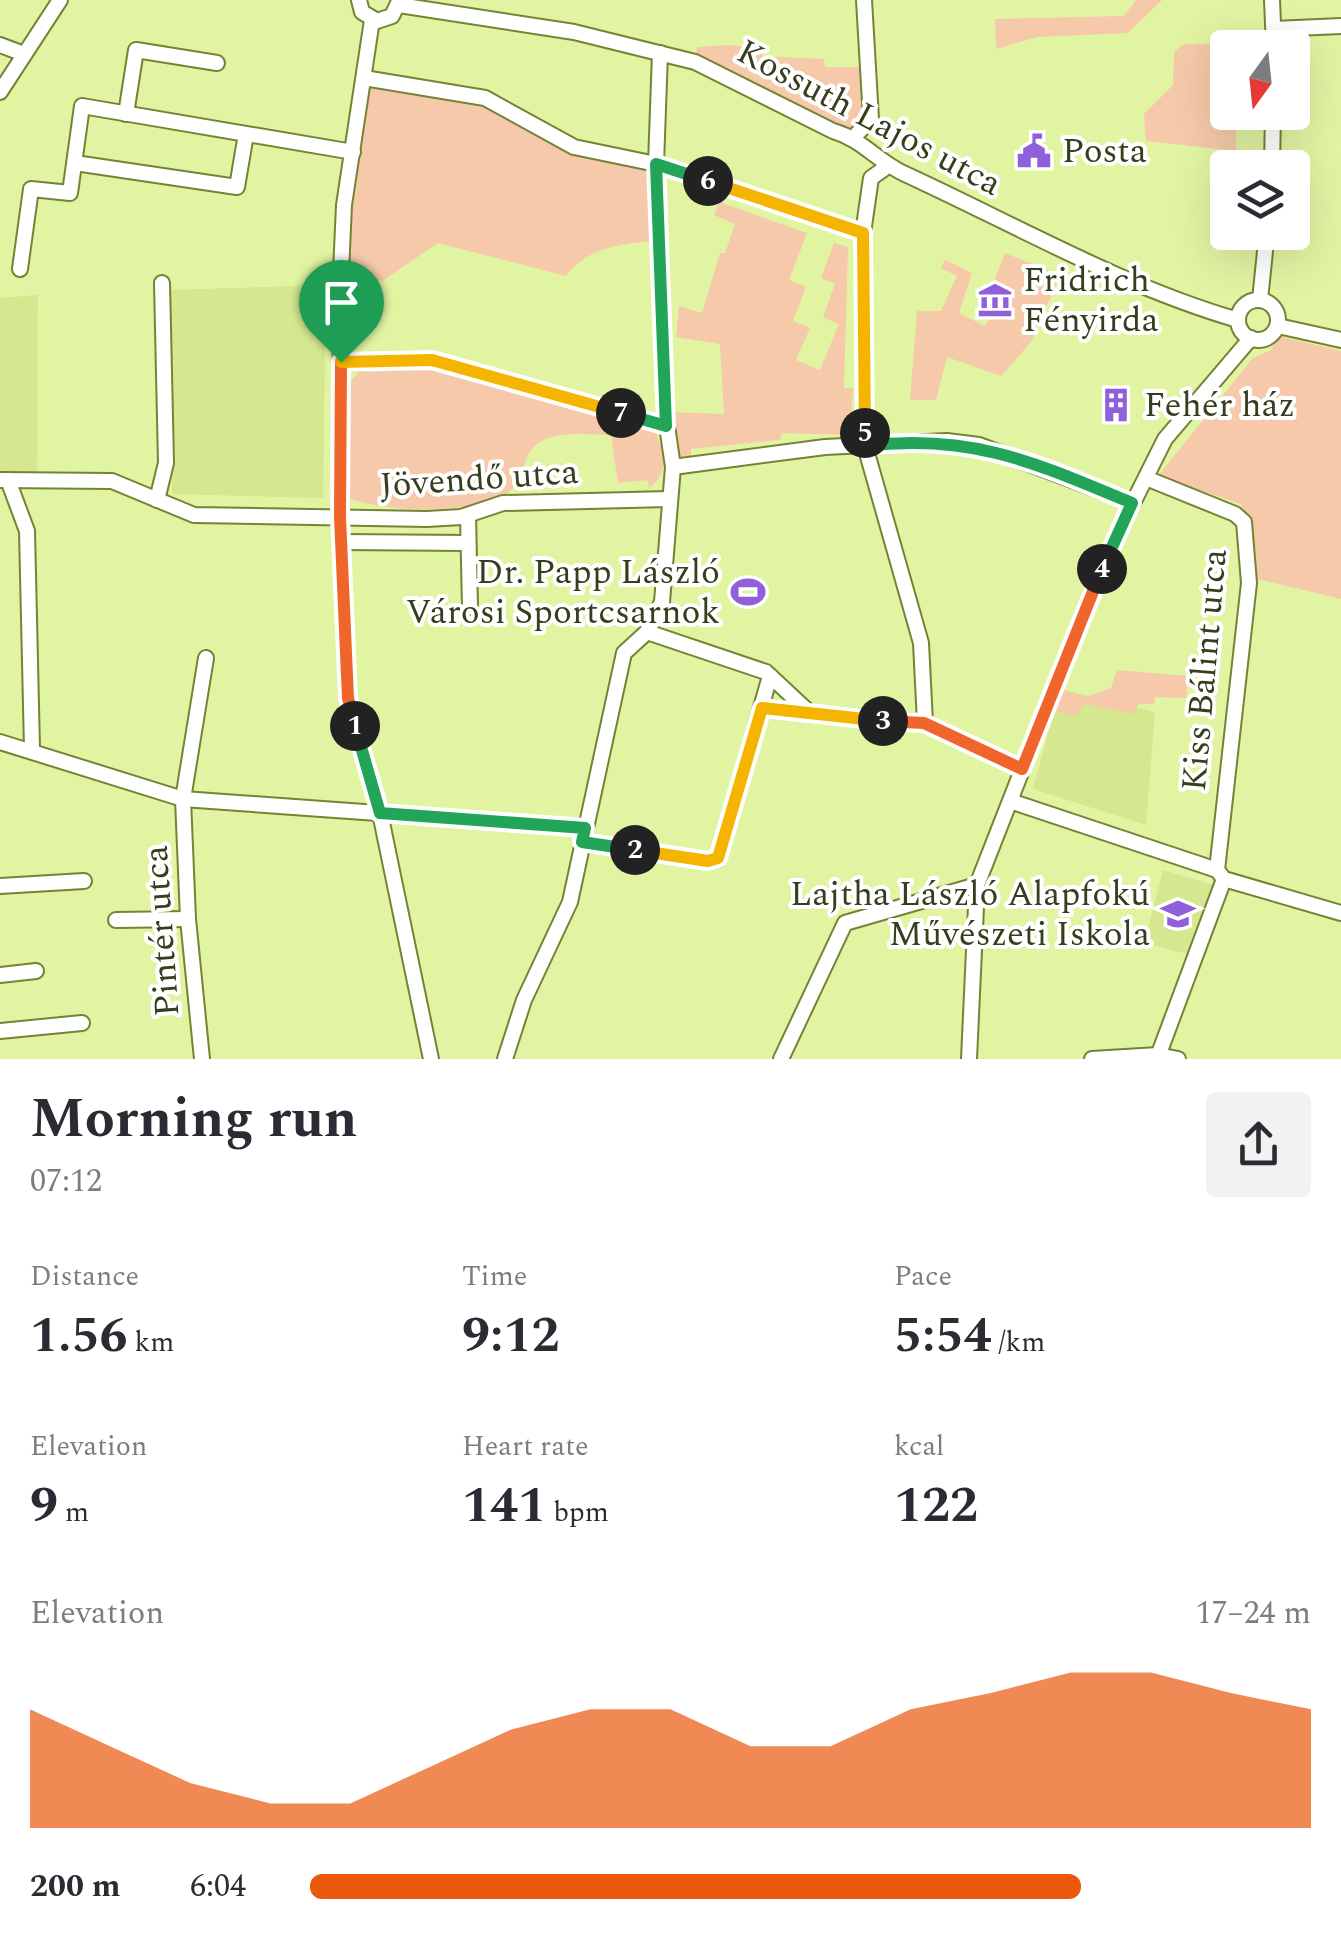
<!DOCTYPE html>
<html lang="en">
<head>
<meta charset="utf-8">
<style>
  :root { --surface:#fff; --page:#f2f2f3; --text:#2b2b33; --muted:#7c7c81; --accent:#ea580c }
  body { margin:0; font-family:Spectral,serif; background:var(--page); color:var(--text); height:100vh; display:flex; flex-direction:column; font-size:38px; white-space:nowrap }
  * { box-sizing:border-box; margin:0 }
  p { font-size:32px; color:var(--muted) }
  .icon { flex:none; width:55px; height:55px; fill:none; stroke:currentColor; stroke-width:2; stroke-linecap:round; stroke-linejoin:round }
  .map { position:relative; height:1059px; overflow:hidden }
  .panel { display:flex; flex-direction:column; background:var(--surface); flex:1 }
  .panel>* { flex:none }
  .needle { width:65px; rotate:195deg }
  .fabs { position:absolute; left:1210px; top:30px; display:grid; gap:20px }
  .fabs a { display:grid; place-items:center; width:100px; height:100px; border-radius:10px; background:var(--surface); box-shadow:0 10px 40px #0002; font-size:50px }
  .pin { position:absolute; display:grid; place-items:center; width:85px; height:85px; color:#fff; margin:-102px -42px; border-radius:50% 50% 50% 0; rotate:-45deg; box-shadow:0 0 10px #0007 }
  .pin .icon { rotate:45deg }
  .km { position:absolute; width:50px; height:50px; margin:-25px; border-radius:50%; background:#222; color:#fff; font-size:28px; line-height:50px; text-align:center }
  .round { display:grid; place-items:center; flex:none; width:105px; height:105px; border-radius:10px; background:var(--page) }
  .headline { display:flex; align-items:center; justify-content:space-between; height:170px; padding:0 30px }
  h1 { font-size:55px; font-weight:700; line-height:75px }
  .figures { display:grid; grid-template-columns:repeat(3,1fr); gap:15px; height:170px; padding:10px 30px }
  .figures div { display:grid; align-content:center }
  .figures b { font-size:50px; font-weight:700 }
  .figures small { font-size:28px; font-weight:400 }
  .figures p { font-size:28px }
  .chart { height:280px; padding:20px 30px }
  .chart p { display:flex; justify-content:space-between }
  .chart svg { width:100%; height:180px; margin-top:10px; fill:var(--accent); opacity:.7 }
  ul { padding:0 30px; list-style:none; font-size:32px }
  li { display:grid; grid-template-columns:160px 120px 1fr; align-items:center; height:75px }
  li i { height:25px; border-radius:12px; background:var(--accent) }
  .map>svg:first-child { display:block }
  .built { fill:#d5e88f }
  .green { fill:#f5c9a9 }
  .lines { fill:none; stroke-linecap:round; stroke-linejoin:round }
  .minor-casing { stroke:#748334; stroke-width:18 }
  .minor { stroke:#fff; stroke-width:14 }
  .split-1-casing { stroke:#fff; stroke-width:20 }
  .split-2-casing { stroke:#fff; stroke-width:20 }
  .split-3-casing { stroke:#fff; stroke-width:20 }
  .split-4-casing { stroke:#fff; stroke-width:20 }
  .split-5-casing { stroke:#fff; stroke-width:20 }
  .split-6-casing { stroke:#fff; stroke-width:20 }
  .split-7-casing { stroke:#fff; stroke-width:20 }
  .split-8-casing { stroke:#fff; stroke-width:20 }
  .split-1 { stroke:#f0652b; stroke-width:12 }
  .split-2 { stroke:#22a559; stroke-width:12 }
  .split-3 { stroke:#f5b400; stroke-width:12 }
  .split-4 { stroke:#f0652b; stroke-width:12 }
  .split-5 { stroke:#22a559; stroke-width:12 }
  .split-6 { stroke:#f5b400; stroke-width:12 }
  .split-7 { stroke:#22a559; stroke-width:12 }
  .split-8 { stroke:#f5b400; stroke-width:12 }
  .labels { text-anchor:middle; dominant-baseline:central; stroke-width:8; stroke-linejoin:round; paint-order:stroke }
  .street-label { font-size:35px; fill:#373e1d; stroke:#fff }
  .poi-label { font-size:35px; fill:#373e1d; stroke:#fff; text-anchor:start }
</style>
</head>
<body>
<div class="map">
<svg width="1341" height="1059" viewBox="0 0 1341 1059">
  <rect width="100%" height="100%" fill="#e1f4a2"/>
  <g class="built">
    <path d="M 326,285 L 323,498 L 172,494 L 170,290 Z"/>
    <path d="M 38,295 L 37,472 L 0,473 L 0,298 Z"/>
    <path d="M 1060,689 L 1155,712 L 1146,825 L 1033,789 Z"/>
    <path d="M 1163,870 L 1214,885 L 1191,955 L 1144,943 Z"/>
  </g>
  <g class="green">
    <path d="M 1136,0 L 1162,0 L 1128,33 L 1037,37 L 996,49 L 995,19 L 1124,16 Z"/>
    <path d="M 1257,43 L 1258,47 L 1228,48 L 1228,112 L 1236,113 L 1236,151 L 1146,141 L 1144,114 L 1173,85 L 1174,52 L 1184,44 Z"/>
    <path d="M 728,45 L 757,47 L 763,56 L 824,59 L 825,67 L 861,67 L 865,100 L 857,132 L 833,131 L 695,62 L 697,47 Z"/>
    <path d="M 364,78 L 485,98 L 574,147 L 656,164 L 660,240 C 624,244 590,245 566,276 L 438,243 L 382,281 L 341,272 Z"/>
    <path d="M 719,202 L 807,233 L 789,280 L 806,287 L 793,321 L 810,328 L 796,360 L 820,370 L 839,324 L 823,317 L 835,284 L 821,278 L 834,243 L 848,247 L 844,388 L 853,388 L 850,435 L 782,433 L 780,440 L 691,449 L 691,464 L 673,467 L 665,412 L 724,414 L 720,344 L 676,337 L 679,306 L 702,313 L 720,253 L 725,253 L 735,224 L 714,215 Z"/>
    <path d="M 1005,253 L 1060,275 L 1031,342 L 1001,376 L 947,357 L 936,400 L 910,400 L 917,311 L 941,311 L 957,276 L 941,268 L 945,260 L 972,273 L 959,313 L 985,326 L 995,309 L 986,303 Z"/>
    <path d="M 1278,336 L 1341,351 L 1341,599 L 1249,577 L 1241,504 L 1158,476 L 1253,358 L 1271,350 Z"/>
    <path d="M 432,360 L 655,430 C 664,455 671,469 649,489 L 648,480 L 618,483 L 611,435 C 584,435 539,427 527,458 C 522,470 519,485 509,492 C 474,515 386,513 349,498 L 351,381 L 367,362 Z"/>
    <path d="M 1117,670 L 1188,676 L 1186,698 L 1155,697 L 1154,704 L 1138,704 L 1135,714 L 1084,704 L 1076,716 L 1057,712 L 1060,689 L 1086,697 L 1111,688 Z"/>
  </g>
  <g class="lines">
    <g class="minor-casing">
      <g id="minor">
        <path d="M 359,0 L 362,12 L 377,21 L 392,16 L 399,1"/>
        <path d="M 1272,0 L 1274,48"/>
        <path d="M 399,5 L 574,32 L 695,62 L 833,131 C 862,139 878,162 905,174 C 1016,225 1121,286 1238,320"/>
        <path d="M 372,20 L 344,205 L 341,272 L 340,517 L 348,698 L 380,813 L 431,1059"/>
        <path d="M 1274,29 L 1341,26"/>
        <path d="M 0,45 L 24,54"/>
        <path d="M 364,78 L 485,98 L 574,147 L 656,164 L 863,233"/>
        <path d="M 0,92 L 60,0"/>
        <path d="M 126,114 L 136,50 L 217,63"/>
        <path d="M 854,137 L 871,119 L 864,0"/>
        <path d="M 75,163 L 237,187 L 246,134"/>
        <path d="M 888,166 L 871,178 L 863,233 L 865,446 L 921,643 L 925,723"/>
        <path d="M 1272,168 L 1273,112"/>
        <path d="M 20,269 L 31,189 L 70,193 L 82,106 L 353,152"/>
        <circle cx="1258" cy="320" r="20"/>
        <path d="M 1260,300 L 1267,232"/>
        <path d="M 1278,326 L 1341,340"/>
        <path d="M 341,363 L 432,360 L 666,426"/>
        <path d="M 673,467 L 825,447 L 947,441 L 979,445 L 1133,503"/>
        <path d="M 1146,478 L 1235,514 L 1244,522 L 1249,583 L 1217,870"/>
        <path d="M 0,480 L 112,481 L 194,515 L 427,519 L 461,517 L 503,503 L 669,499"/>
        <path d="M 8,480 L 27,531 L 32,749"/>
        <path d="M 157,500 L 166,463 L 162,283"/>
        <path d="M 468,515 L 470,607"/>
        <path d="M 341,542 L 468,543"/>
        <path d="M 647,632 L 766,672 L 810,713 L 925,723 L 1022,769"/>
        <path d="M 761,707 L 809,713"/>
        <path d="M 0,742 L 183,799 L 585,828"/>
        <path d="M 1013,802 L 1217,870 L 1224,879 L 1341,913"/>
        <path d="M 582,842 L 708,861 L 718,859 L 770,676"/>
        <path d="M 0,886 L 84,881"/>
        <path d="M 116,920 L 188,919"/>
        <path d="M 0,975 L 36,971"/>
        <path d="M 0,1031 L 82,1023"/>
        <path d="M 202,1059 L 188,919 L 183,799 L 206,658"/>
        <path d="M 505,1059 L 524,1000 L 570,902 L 624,653 L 647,632 L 662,602 L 673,467 L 665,412 L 656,164 L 660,53"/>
        <path d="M 781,1059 L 845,923 L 977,885"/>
        <path d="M 969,1059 L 977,885 L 1091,594 L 1133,503 L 1165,439 L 1251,338"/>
        <path d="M 1092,1059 L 1158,1055 L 1178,1059"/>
        <path d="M 1157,1059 L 1224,879"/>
      </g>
    </g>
    <use href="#minor" class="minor"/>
  </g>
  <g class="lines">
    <g class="split-1-casing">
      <path id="split-1" d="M 341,362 L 340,517 L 348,698 L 355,726"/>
    </g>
    <g class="split-2-casing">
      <path id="split-2" d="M 355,726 L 380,813 L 585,828 L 582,842 L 635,850"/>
    </g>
    <g class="split-3-casing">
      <path id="split-3" d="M 635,850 L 708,861 L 718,858 L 762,708 L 883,721"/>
    </g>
    <g class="split-4-casing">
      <path id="split-4" d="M 883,721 L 924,723 L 1022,769 L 1102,569"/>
    </g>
    <g class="split-5-casing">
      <path id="split-5" d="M 865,433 L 865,446 C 972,433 1036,463 1132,503 L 1102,569"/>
    </g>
    <g class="split-6-casing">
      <path id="split-6" d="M 708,181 L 863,233 L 865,433"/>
    </g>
    <g class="split-7-casing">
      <path id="split-7" d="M 621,413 L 666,426 L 656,164 L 708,181"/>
    </g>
    <g class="split-8-casing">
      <path id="split-8" d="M 341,362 L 432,360 L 621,413"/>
    </g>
    <use href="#split-1" class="split-1"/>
    <use href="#split-2" class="split-2"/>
    <use href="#split-3" class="split-3"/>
    <use href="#split-4" class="split-4"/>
    <use href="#split-5" class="split-5"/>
    <use href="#split-6" class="split-6"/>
    <use href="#split-7" class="split-7"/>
    <use href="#split-8" class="split-8"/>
  </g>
  <defs>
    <g id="civic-bare" transform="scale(2.7)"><path d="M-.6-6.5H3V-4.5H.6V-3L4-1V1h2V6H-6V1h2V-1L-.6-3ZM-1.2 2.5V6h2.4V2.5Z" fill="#9060da" stroke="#fff" stroke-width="2.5" paint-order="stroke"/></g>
    <g id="museum-bare" transform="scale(2.7)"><path d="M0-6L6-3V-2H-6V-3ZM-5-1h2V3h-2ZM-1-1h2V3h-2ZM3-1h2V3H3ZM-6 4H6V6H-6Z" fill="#9060da" stroke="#fff" stroke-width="2.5" paint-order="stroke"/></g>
    <g id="building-bare" transform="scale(2.7)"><path d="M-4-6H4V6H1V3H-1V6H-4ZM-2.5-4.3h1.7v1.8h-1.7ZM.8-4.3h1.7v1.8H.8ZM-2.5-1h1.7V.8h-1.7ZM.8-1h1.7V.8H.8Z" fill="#9060da" stroke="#fff" stroke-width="2.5" paint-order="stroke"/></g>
    <g id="stadium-bare" transform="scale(2.7)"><path d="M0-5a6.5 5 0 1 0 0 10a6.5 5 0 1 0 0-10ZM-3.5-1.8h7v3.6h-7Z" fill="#9060da" stroke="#fff" stroke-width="2.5" paint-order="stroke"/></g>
    <g id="school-bare" transform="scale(2.7)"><path d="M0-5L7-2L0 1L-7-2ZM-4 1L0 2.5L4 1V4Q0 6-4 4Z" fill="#9060da" stroke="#fff" stroke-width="2.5" paint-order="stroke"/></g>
  </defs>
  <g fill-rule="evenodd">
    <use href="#civic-bare" x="1034" y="151"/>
    <use href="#museum-bare" x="995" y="300"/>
    <use href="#building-bare" x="1116" y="405"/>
    <use href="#stadium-bare" x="748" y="592"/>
    <use href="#school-bare" x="1178" y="914"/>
  </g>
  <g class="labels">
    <g class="street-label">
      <text transform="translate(869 118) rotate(28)">Kossuth Lajos utca</text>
      <text transform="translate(479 479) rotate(-4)">Jövendő utca</text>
      <text transform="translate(1205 670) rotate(-85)">Kiss Bálint utca</text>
      <text transform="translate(162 931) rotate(-94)">Pintér utca</text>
    </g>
    <g class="poi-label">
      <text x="1062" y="151">Posta</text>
      <text x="1023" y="280">Fridrich<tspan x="1023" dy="40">Fényirda</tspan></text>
      <text x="1144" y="405">Fehér ház</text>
      <text x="720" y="572" text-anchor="end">Dr. Papp László<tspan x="720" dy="40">Városi Sportcsarnok</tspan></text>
      <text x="1150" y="894" text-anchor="end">Lajtha László Alapfokú<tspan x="1150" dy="40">Művészeti Iskola</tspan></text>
    </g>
  </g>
</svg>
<div class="fabs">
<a><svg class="needle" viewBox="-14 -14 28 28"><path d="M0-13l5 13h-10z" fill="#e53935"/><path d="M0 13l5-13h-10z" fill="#7c7c81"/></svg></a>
<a><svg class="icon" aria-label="layers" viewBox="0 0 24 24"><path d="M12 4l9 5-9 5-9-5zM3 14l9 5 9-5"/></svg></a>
</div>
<div class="pin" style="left:341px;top:362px;background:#1e9e55"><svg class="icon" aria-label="arrive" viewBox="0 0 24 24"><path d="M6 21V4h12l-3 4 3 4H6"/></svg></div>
<b class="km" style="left:355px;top:726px">1</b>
<b class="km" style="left:635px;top:850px">2</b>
<b class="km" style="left:883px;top:721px">3</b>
<b class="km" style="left:1102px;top:569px">4</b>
<b class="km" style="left:865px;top:433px">5</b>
<b class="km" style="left:708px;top:181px">6</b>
<b class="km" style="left:621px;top:413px">7</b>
</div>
<section class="panel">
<div class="headline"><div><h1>Morning run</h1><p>07:12</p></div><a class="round"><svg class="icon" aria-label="share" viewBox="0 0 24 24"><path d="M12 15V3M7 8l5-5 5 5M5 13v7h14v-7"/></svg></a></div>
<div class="figures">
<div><p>Distance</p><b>1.56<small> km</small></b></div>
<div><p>Time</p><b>9:12</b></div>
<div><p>Pace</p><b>5:54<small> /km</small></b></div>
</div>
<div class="figures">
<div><p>Elevation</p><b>9<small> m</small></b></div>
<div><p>Heart rate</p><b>141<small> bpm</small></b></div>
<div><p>kcal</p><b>122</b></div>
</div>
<div class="chart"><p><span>Elevation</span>17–24 m</p>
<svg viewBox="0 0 160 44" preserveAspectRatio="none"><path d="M0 44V15L10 24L20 33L30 38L40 38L50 29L60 20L70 15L80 15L90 24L100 24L110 15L120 11L130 6L140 6L150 11L160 15V44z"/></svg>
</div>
<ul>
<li><b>200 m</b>6:04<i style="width:77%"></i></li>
</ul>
</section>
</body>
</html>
